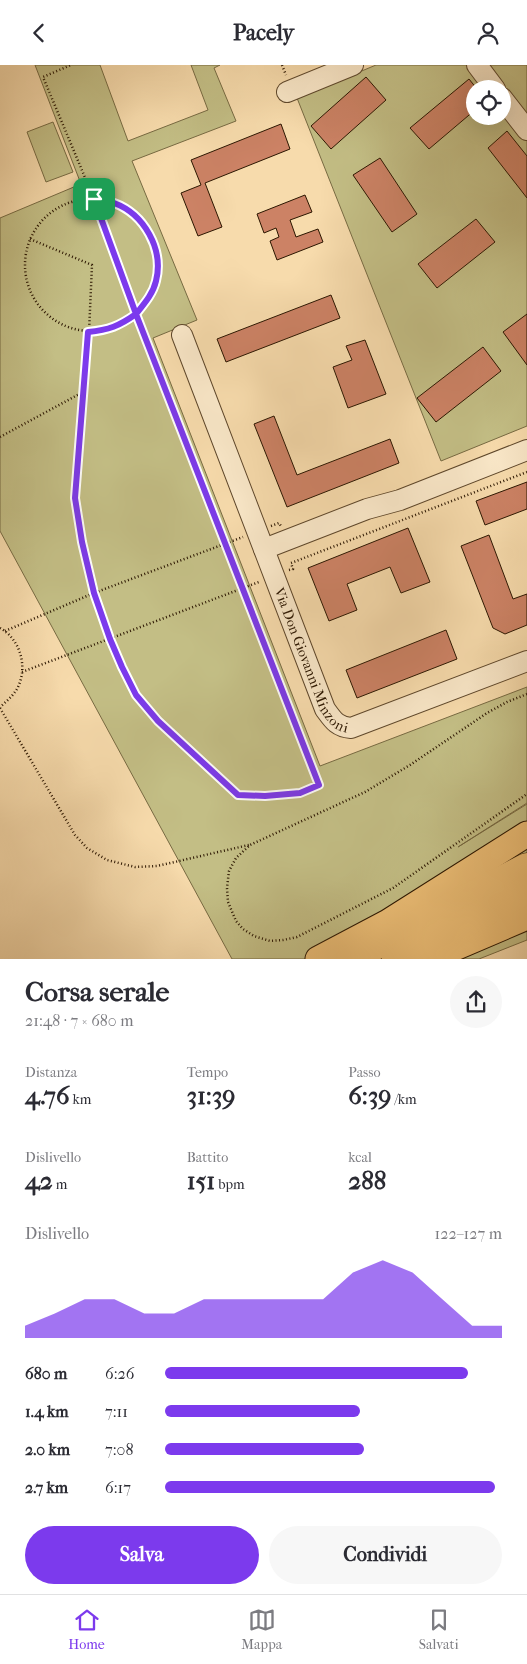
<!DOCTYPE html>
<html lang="it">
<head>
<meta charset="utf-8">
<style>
  :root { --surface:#fff; --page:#f7f7f7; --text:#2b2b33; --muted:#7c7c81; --line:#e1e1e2; --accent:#7c3aed }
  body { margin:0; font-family:"IM FELL French Canon",serif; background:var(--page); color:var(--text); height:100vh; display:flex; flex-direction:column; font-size:19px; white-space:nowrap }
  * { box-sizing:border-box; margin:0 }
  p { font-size:16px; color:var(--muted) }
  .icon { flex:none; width:28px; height:28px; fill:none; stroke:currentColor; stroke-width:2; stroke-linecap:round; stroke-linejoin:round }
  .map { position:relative; height:894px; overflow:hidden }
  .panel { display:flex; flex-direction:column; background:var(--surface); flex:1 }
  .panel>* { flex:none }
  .buttons { position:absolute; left:466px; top:15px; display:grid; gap:10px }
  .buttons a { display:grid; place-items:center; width:45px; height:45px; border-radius:50%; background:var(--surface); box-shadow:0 5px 20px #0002; font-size:25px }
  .pin { position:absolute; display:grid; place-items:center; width:42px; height:42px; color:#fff; margin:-21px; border-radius:10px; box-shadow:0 2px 8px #0006 }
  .round { display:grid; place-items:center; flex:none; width:52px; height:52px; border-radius:26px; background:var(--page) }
  .headline { display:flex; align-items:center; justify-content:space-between; height:85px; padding:0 25px }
  h1 { font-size:28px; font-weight:700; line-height:38px }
  .stats { display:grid; grid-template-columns:repeat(3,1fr); gap:8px; height:85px; padding:5px 25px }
  .stats div { display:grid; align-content:center }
  .stats b { font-size:25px; font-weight:700 }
  .stats small { font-size:14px; font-weight:400 }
  .stats p { font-size:14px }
  .chart { height:140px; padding:10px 25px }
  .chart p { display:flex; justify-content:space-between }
  .chart svg { width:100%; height:90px; margin-top:5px; fill:var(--accent); opacity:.7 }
  .button { display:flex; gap:10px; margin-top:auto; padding:10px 25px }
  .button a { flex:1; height:58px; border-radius:30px; background:var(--accent); color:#fff; font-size:20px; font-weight:700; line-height:58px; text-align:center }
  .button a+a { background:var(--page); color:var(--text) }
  ul { padding:0 25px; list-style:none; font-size:16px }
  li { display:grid; grid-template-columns:80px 60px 1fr; align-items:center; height:38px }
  li i { height:12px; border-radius:6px; background:var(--accent) }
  header { display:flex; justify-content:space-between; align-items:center; height:65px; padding:0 25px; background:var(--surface); font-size:22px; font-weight:700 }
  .tabs { display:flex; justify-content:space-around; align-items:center; height:70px; border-top:1px solid var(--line); background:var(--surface); font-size:14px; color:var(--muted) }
  .tabs a { display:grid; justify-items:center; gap:2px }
  .tabs .current { color:var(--accent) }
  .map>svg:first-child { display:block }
  .green { fill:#c3be85; stroke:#776a42; fill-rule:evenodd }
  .building { fill:#cc8265; stroke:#2b1600 }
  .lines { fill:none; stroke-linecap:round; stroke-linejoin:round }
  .minor-casing { stroke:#5e472b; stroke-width:22 }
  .major-casing { stroke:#2b1600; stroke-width:27 }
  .highway-casing { stroke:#2b1600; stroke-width:29 }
  .path { stroke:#2b1600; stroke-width:2.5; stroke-dasharray:1 2.5; stroke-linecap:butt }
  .minor { stroke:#fae8c9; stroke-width:20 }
  .major { stroke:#ecbe76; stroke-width:25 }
  .highway { stroke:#ecbe76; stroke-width:28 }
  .route-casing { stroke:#fff; stroke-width:10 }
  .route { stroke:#7c3aed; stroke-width:6 }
  .labels { text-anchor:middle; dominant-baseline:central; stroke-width:4.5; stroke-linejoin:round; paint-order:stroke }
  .street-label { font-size:14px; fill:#2b1600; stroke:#fae8c9 }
</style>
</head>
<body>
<header><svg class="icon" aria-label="back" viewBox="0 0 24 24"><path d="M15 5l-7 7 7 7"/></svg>Pacely<svg class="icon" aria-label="person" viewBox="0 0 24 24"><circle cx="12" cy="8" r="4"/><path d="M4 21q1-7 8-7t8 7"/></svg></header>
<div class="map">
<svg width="527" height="894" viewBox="0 0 527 894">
  <rect width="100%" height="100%" fill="#f7dbac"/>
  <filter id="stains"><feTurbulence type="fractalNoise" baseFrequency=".004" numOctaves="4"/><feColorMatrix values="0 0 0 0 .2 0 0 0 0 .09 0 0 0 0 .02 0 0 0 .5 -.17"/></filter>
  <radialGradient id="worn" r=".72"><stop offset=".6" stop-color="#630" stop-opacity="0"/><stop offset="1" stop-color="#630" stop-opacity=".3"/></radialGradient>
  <g class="green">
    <path d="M 35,0 L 100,0 L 128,76 L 208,45 L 191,0 L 220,0 L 214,3 L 236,56 L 132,96 L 197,255 L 153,273 L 320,701 L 527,622 L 527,738 L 458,782 L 527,739 L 527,875 L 479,894 L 232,894 L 0,466 L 0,153 L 81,119 Z"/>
    <path d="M 376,0 L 527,0 L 527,361 L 441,396 L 297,33 ZM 475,24 L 502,24 L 502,51 L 475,51 Z"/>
    <path d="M 53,57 L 73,107 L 46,117 L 27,67 Z"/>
  </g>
  <g class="building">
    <path d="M 366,12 L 386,35 L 331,84 L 311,61 Z"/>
    <path d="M 469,14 L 477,24 L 475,24 L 475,45 L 429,84 L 410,63 Z"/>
    <path d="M 281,59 L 290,84 L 205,118 L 222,162 L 198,171 L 181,128 L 201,120 L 191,95 Z"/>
    <path d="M 507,66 L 527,91 L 527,133 L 488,83 Z"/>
    <path d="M 380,93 L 417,149 L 392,167 L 353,110 Z"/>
    <path d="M 305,130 L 312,147 L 290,155 L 296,172 L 318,164 L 323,177 L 277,195 L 270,176 L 279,172 L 276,163 L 264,168 L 257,149 Z"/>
    <path d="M 476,154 L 495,177 L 437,223 L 418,199 Z"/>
    <path d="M 331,230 L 340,253 L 226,297 L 217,274 Z"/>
    <path d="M 527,249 L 527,300 L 503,267 Z"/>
    <path d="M 365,275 L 386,329 L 348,343 L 333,302 L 352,295 L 346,281 Z"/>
    <path d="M 483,282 L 501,306 L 436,357 L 417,333 Z"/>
    <path d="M 274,351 L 297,410 L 390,374 L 399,398 L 287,442 L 254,359 Z"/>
    <path d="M 527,417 L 527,444 L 485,460 L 476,436 Z"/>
    <path d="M 408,463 L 430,517 L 401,528 L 390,502 L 347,519 L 357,545 L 329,556 L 308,503 Z"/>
    <path d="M 489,470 L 513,534 L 527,529 L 527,560 L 505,569 L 493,563 L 461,481 Z"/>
    <path d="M 446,565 L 457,594 L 357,633 L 346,605 Z"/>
  </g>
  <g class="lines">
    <g class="minor-casing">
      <g id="minor">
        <path d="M 477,0 L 495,24"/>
        <path d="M 287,27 L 353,0"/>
        <path d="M 502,33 L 527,65"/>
        <path id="s1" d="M 182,270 L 325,644 C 333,655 337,662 351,663 L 527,596"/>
        <path d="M 264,484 L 367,444 L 400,435 L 527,385"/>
      </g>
    </g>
    <g class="major-casing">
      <g id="major">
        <path d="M 318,894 L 388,857 L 527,769"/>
        <path d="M 429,894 L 527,852"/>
      </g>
    </g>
    <g class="highway-casing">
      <g id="highway">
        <path d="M 350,894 L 527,802"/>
        <path d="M 396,894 L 527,825"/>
      </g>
    </g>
    <g class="path">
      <path d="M 282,0 L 286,10"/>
      <circle cx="91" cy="200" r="66"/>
      <path d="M 30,174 L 92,200 L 89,267 L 75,433 L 82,477 L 94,528 L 110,575 L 121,603 L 137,631 L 158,656 L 238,730 L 265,731 L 300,728 L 319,720 L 136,249 L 94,134 L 43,12 L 71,0"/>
      <path d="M 0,372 L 83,327"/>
      <path d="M 271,461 L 279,458 L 281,461"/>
      <path d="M 289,505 L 293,504 L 291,498 L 527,407"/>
      <path d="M 0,563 C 20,574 28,601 18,622 C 14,630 7,636 0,642"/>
      <path d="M 5,566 L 94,528 L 243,472"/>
      <path d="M 22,607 L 259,517"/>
      <path d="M 527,629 L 507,637 L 487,648 L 410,700 L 365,727 L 250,780 L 236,793 L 229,806 L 227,823 L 228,837 L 236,856 L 243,864 L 254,871 L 270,876 L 283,875 L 297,872 L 393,823 L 527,729"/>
      <path d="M 0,643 L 75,770 L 87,783 L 107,795 L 135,802 L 157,801 L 249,780"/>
    </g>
    <use href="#minor" class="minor"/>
    <use href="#major" class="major"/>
    <use href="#highway" class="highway"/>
  </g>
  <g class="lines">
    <g class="route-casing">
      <path id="route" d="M 94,134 L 136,249 C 119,261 109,265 88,267 L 75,433 L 82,477 L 94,528 L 110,574 L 122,602 L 136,630 L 158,656 L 238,730 L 265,731 L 300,728 L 319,720 L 136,249 C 144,239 153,229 156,216 C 164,184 144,149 114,138 C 108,136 101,135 94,134"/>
    </g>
    <use href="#route" class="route"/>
  </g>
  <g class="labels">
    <g class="street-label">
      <text stroke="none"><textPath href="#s1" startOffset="351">Via Don Giovanni Minzoni</textPath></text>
    </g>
  </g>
  <rect width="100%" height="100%" filter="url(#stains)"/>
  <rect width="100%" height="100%" fill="url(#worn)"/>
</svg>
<div class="buttons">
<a><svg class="icon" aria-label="locate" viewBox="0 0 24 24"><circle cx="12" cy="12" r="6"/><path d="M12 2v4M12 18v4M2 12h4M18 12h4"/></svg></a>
</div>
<div class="pin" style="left:94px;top:134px;background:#1e9e55"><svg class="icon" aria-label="arrive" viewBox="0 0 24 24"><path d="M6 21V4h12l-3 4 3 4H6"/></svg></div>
</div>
<section class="panel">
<div class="headline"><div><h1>Corsa serale</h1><p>21:48 · 7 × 680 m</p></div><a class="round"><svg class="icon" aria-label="share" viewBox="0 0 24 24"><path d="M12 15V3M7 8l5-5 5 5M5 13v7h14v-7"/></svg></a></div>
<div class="stats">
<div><p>Distanza</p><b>4.76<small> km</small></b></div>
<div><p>Tempo</p><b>31:39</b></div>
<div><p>Passo</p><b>6:39<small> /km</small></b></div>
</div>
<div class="stats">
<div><p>Dislivello</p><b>42<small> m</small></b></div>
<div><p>Battito</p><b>151<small> bpm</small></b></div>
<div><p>kcal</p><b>288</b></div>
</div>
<div class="chart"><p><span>Dislivello</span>122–127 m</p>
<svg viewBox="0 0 160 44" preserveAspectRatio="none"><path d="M0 44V38L10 32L20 25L30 25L40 32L50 32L60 25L70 25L80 25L90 25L100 25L110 12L120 6L130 12L140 25L150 38L160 38V44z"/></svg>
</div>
<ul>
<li><b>680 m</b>6:26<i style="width:90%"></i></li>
<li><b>1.4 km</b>7:11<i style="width:58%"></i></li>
<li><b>2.0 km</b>7:08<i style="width:59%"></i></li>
<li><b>2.7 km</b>6:17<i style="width:98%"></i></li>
</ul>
<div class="button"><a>Salva</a><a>Condividi</a></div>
</section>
<nav class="tabs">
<a class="current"><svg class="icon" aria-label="home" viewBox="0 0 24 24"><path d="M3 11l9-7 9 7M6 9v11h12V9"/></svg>Home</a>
<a><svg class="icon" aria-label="map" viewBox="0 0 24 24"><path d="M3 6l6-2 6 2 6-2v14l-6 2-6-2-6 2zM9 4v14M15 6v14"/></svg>Mappa</a>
<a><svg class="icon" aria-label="saved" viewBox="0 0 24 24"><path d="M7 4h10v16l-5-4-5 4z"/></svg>Salvati</a>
</nav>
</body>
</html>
